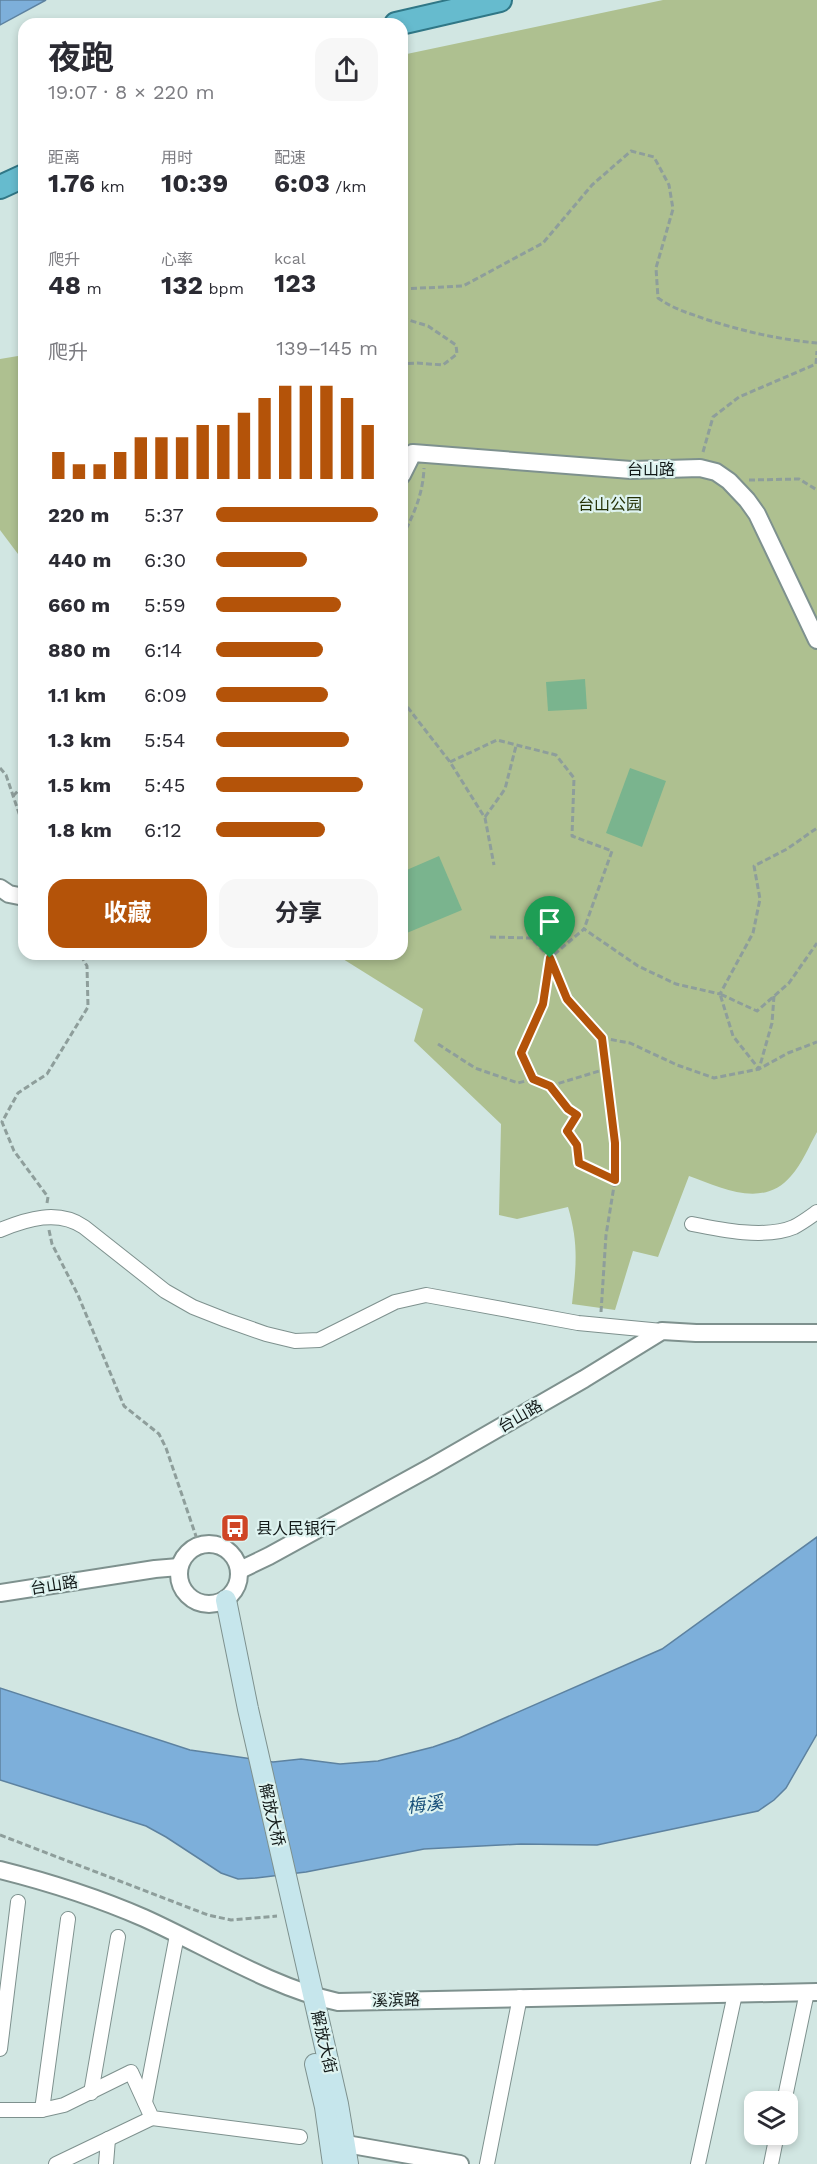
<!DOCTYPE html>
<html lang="zh">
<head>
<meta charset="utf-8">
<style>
  :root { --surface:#fff; --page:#f7f7f7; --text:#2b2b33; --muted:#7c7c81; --accent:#b45309 }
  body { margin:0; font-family:"Work Sans","Noto Sans SC",sans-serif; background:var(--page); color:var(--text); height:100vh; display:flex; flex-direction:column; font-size:22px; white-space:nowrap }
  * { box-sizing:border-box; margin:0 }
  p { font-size:20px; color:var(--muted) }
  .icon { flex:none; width:33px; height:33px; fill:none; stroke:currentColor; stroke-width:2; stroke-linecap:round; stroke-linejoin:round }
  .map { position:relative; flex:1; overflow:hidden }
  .side { position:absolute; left:18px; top:18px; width:390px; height:942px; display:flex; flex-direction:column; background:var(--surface); border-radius:18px; box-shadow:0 3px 9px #0003 }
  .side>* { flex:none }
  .tools { position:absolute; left:744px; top:2091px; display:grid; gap:12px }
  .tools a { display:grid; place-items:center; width:54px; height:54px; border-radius:12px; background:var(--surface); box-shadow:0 3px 9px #0003; font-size:30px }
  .pin { position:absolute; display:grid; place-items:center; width:51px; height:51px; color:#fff; margin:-62px -26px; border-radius:50% 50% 50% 0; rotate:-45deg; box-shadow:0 0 6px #0007 }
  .pin .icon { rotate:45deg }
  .round { display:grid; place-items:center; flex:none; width:63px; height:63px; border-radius:18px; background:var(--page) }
  .headline { display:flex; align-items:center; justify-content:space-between; height:102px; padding:0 30px }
  h1 { font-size:33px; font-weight:700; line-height:45px }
  .stats { display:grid; grid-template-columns:repeat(3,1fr); gap:9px; height:102px; padding:6px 30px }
  .stats div { display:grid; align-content:center }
  .stats b { font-size:26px; font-weight:700 }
  .stats small { font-size:16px; font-weight:400 }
  .stats p { font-size:16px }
  .chart { height:168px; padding:12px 30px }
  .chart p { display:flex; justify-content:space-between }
  .chart svg { width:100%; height:108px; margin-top:6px; stroke:var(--accent); stroke-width:6 }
  .cta { display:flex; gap:12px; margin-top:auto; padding:12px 30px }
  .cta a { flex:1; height:69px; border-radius:18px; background:var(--accent); color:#fff; font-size:24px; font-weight:700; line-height:69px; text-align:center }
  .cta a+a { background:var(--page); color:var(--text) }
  ul { padding:0 30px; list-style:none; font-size:20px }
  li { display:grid; grid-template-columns:96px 72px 1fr; align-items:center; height:45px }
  li i { height:15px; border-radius:8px; background:var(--accent) }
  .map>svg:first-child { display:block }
  .green { fill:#aec090 }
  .water { fill:#7dafda; stroke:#5d82a0; stroke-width:1.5 }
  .building { fill:#7ab48e }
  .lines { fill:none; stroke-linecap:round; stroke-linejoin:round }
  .minor-casing { stroke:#7e918e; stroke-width:16 }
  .tertiary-casing { stroke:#7e918e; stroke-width:20 }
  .secondary-casing { stroke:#7e918e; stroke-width:22 }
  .trunk-casing { stroke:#307786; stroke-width:26 }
  .path { stroke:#8e9e9b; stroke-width:3; stroke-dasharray:6 3; stroke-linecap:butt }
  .minor { stroke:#fff; stroke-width:14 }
  .tertiary { stroke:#fff; stroke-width:16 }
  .secondary { stroke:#c6e6ec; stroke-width:20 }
  .trunk { stroke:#66bbce; stroke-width:22 }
  .route-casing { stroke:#fff; stroke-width:12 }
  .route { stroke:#b45309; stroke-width:8 }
  .labels { text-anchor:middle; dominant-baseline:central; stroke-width:4.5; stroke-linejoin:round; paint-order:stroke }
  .street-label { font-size:16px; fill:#121918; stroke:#def3f0 }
  .park-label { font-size:16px; fill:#233004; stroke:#def3f0 }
  .poi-label { font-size:16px; fill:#121918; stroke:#def3f0; text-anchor:start }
  .water-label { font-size:18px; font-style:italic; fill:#184f79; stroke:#def3f0 }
</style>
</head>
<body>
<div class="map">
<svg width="817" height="2164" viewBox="0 0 817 2164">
  <rect width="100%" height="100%" fill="#d1e6e2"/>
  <g class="green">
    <path d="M 663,0 L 817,0 L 817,1132 C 809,1146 802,1164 791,1176 C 763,1209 722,1188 689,1176 L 658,1257 L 633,1251 L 615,1310 L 572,1304 C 576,1267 579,1244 568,1207 L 517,1219 L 499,1215 L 501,1124 L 414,1041 L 423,1009 L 335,954 L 402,954 L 402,55 Z"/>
    <path d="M 24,355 L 24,562 L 0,530 L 0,359 Z"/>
  </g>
  <g class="water">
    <path d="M 0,0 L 46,0 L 0,25 Z"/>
    <path d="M 817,1537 L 817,1734 L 786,1788 L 774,1800 L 758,1811 L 597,1845 L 521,1844 L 424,1849 L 306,1872 L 256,1878 L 238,1879 L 221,1873 L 166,1837 L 146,1826 L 0,1780 L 0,1688 L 190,1750 L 273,1762 L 301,1759 L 340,1764 L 378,1761 L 433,1747 L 459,1738 L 662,1649 Z"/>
  </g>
  <g class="building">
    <path d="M 585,679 L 587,709 L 548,711 L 546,682 Z"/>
    <path d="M 630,768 L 666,781 L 642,847 L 606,833 Z"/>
    <path d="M 439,856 L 462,910 L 402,935 L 402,872 Z"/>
  </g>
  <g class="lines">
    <g class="minor-casing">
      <g id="minor">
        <path d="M 692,1224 C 721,1230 766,1239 794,1227 C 802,1223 810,1217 817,1212"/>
        <path d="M 0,1230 C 27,1219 58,1209 84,1227 L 165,1291 L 193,1307 L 226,1320 L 266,1334 L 295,1341 L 319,1340 L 395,1302 L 426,1295 L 578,1323 L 662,1331"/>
        <path d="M 0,2049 L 18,1902"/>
        <path d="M 91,2093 L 118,1937"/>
        <path d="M 145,2102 L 177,1935"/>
        <path d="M 784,2102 L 807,1992"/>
        <path d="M 0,2110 L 42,2110 L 64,2105 L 131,2072 L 152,2118 L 300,2137"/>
        <path d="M 42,2110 L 68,1919"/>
        <path d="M 56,2164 L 152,2118"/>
        <path d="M 106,2164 L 108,2139"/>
        <path d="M 487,2164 L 520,1997"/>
        <path d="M 698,2164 L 735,1994"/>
        <path d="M 771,2164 L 777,2134"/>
      </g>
    </g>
    <g class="tertiary-casing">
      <g id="tertiary">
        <path d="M 402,475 L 413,453 L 631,470 L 700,468 L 716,472 L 729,481 L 747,500 L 757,514 L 817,640"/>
        <path d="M 0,888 L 9,894 L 24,897"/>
        <circle cx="209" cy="1574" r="30"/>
        <path d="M 240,1570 L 269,1556 L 431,1467 L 584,1379 L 662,1331 L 696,1333 L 817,1333"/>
        <path d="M 0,1593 L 155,1569 L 179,1567"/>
        <path d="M 0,1870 C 48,1882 98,1898 144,1918 C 204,1945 273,1988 338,2002 L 817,1992"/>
        <path d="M 346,2144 L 460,2164"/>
      </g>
    </g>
    <g class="secondary-casing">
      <g id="secondary">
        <path d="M 226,1600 L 248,1709 L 338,2104 L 348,2164"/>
        <path d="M 315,2064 L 325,2107 L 333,2164"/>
      </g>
    </g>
    <g class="trunk-casing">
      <g id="trunk">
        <path d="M 396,24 L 500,0"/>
        <path d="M 0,187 L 24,176"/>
      </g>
    </g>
    <g class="path">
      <path d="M 402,289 L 463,286 L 543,243 L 592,185 L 631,151 L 654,157 L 669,185 L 673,209 L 656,268 L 658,298 C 675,310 689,313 708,320 C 747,332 776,339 817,343"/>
      <path d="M 402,318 L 428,326 L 456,345 L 457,354 L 443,365 L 417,363 L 402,364"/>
      <path d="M 703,452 L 713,417 L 739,397 L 816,364 L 817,351"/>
      <path d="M 749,480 L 799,479 L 817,490"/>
      <path d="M 402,537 C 414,514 423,494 424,468"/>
      <path d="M 402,700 L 450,762 L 485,818 L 494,865"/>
      <path d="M 450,762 L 497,740 L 556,755 L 574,778 L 572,836 L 612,851 L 584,929"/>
      <path d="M 0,768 L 6,775 L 24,828"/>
      <path d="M 13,796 L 24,785"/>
      <path d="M 485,817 L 505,789 L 516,746"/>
      <path d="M 490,937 L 531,938 L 550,958 L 543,1004 L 521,1053 L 533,1079 L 550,1086 L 568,1109 L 577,1115 L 567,1131 L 577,1145 L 579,1163 L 615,1180"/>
      <path d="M 774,996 L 772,1023 L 759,1069 L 733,1036 L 720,994 L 757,1011 L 789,983 L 817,943"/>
      <path d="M 602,1038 L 630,1043 L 677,1065 L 714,1078 L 759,1069 L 788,1053 L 817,1042"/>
      <path d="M 438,1044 L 475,1068 L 518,1083 L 533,1079"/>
      <path d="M 550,1086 L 606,1069"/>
      <path d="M 47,1203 L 48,1197 L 14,1151 L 2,1122 L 18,1093 L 47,1074 L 88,1007 L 87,966 L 80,954"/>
      <path d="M 49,1230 L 52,1244 L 78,1295 L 124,1406 L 159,1434 L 166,1448 L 199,1545"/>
      <path d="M 601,1312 L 606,1235 L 615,1180 L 615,1143 L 602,1038 L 567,999 L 550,958 L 584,929 L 638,966 L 676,984 L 720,994 L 753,933 L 760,899 L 754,866 L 787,849 L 817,828"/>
      <path d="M 0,1835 L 208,1915 L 231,1920 L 277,1916"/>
    </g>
    <use href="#minor" class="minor"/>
    <use href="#tertiary" class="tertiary"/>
    <use href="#secondary" class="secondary"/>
    <use href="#trunk" class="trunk"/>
  </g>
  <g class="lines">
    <g class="route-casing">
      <path id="route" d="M 550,958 L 567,999 L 602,1038 L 615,1143 L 615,1180 L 579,1163 L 577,1145 L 567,1131 L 577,1115 L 568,1109 L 550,1086 L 533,1079 L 521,1053 L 543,1004 Z"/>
    </g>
    <use href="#route" class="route"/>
  </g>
  <defs>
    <g id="bus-square" transform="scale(1.5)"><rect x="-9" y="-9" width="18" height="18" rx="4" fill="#cf4525" stroke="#def3f0"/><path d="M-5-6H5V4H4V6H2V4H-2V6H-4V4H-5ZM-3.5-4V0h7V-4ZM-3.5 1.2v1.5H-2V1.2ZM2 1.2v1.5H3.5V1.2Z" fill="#fff"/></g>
  </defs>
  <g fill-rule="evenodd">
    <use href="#bus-square" x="235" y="1528"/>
  </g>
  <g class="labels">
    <g class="street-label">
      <text x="651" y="469">台山路</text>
      <text transform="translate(520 1416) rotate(-30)">台山路</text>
      <text transform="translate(54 1585) rotate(-9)">台山路</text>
      <text transform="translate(272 1815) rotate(77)">解放大桥</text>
      <text transform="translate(396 2000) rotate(-1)">溪滨路</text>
      <text transform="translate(324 2042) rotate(77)">解放大街</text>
    </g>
    <g class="park-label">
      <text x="610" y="504">台山公园</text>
    </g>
    <g class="poi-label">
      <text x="256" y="1528">县人民银行</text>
    </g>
    <g class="water-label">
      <text transform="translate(425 1804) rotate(-8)">梅溪</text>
    </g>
  </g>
</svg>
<div class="tools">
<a><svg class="icon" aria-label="layers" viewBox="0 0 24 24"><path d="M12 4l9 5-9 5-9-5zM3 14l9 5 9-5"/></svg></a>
</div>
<div class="pin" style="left:550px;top:958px;background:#1e9e55"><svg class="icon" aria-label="arrive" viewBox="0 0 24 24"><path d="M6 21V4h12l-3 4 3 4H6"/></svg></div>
<section class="side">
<div class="headline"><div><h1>夜跑</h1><p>19:07 · 8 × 220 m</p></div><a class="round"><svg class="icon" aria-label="share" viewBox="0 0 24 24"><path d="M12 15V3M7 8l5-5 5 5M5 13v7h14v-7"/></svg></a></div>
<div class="stats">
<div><p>距离</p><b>1.76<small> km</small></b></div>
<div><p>用时</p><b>10:39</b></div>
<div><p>配速</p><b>6:03<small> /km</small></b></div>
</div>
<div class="stats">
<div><p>爬升</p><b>48<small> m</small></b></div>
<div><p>心率</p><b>132<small> bpm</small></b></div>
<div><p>kcal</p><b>123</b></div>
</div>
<div class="chart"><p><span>爬升</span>139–145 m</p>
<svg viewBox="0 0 160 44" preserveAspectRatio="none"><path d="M5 44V33M15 44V38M25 44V38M35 44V33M45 44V27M55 44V27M65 44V27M75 44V22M85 44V22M95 44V17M105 44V11M115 44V6M125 44V6M135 44V6M145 44V11M155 44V22"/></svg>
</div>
<ul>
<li><b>220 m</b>5:37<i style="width:100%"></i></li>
<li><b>440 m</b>6:30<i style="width:56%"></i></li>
<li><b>660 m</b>5:59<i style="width:77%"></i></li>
<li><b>880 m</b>6:14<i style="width:66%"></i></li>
<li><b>1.1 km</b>6:09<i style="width:69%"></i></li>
<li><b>1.3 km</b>5:54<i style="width:82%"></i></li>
<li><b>1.5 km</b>5:45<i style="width:91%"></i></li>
<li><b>1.8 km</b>6:12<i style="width:67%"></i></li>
</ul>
<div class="cta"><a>收藏</a><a>分享</a></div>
</section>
</div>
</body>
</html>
